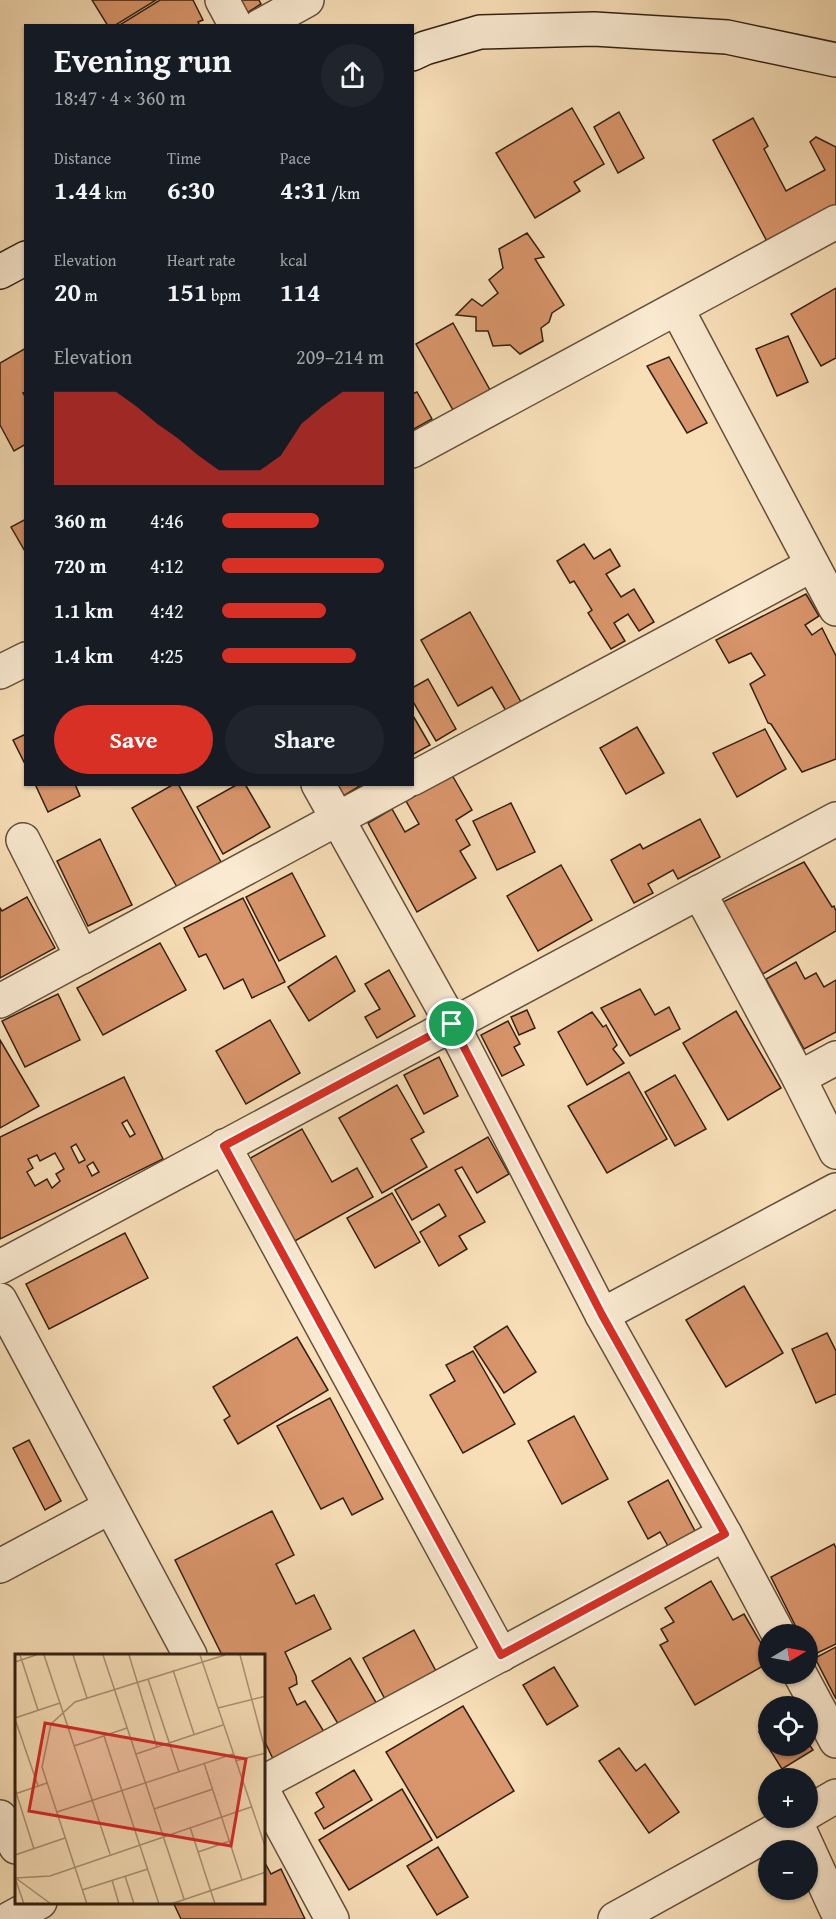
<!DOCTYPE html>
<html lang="en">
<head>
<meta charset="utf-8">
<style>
  :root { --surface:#171b24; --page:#20242c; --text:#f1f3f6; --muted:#9ea1a6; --accent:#d93025 }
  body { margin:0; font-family:"Gentium Book Plus",serif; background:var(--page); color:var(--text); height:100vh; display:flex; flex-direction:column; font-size:22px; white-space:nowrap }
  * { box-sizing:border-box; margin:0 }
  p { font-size:20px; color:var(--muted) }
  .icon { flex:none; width:33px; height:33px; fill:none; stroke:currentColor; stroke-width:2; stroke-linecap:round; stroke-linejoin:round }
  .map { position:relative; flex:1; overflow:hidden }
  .drawer { position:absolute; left:24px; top:24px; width:390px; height:762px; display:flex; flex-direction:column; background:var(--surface); border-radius:0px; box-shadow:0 2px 4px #0004 }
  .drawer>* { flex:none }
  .needle { width:39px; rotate:80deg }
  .tools { position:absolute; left:758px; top:1624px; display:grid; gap:12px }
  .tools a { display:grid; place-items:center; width:60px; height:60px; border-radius:50%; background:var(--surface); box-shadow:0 2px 4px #0004; font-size:30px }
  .pin { position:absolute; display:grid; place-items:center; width:51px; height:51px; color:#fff; margin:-26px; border:3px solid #fff; border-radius:50%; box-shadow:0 2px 6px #0007 }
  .round { display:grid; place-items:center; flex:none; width:63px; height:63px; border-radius:32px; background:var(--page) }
  .headline { display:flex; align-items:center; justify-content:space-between; height:102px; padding:0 30px }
  h1 { font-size:33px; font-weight:700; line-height:45px }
  .figures { display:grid; grid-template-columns:repeat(3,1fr); gap:9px; height:102px; padding:6px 30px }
  .figures div { display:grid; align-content:center }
  .figures b { font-size:26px; font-weight:700 }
  .figures small { font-size:16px; font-weight:400 }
  .figures p { font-size:16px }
  .chart { height:168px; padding:12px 30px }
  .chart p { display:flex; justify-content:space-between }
  .chart svg { width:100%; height:108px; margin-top:6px; fill:var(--accent); opacity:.7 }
  .button { display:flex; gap:12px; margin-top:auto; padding:12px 30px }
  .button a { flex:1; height:69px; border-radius:36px; background:var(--accent); color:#fff; font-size:24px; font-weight:700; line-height:69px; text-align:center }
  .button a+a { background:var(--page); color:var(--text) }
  ul { padding:0 30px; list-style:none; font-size:20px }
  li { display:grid; grid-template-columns:96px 72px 1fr; align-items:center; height:45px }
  li i { height:15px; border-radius:8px; background:var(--accent) }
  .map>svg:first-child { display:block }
  .building { fill:#d9956b; stroke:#332012; stroke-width:1.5; fill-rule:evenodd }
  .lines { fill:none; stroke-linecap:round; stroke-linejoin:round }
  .street-casing { stroke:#64503c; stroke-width:36 }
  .secondary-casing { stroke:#332012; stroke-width:36 }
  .street { stroke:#faead1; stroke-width:33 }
  .secondary { stroke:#faead1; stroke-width:33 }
  .route-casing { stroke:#fff; stroke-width:12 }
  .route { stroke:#d93025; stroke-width:8 }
  .inset-road { fill:none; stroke:#a99376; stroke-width:1.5 }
  .view { fill:#d62828; fill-opacity:0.15; stroke:#d62828; stroke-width:3 }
  .inset-edge { fill:none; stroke:#332012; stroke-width:3 }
</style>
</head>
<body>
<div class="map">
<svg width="836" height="1919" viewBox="0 0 836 1919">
  <rect width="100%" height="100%" fill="#f8dfb8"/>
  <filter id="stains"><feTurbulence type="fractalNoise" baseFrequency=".00333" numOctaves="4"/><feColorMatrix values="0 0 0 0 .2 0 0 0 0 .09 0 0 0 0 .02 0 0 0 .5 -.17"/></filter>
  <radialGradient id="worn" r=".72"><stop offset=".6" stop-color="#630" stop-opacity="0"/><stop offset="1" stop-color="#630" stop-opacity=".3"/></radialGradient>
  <g class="building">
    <path d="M 92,0 L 156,0 L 114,26 L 108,26 Z"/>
    <path d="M 160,0 L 193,0 L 203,20 L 198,22 L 200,26 L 118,26 Z"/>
    <path d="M 234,0 L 259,0 L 261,4 L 242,16 Z"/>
    <path d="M 572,108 L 604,164 L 574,182 L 580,191 L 535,218 L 496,153 Z"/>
    <path d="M 619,112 L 644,158 L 618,173 L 594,127 Z"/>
    <path d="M 753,118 L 768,146 L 764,149 L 786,191 L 825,170 L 810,142 L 816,137 L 836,147 L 836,212 L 770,247 L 713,140 Z"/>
    <path d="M 527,233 L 544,257 L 535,259 L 564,305 L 552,313 L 549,322 L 541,328 L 543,341 L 520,354 L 510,345 L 493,346 L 488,331 L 476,331 L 476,317 L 456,315 L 472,299 L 482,306 L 498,293 L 489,280 L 503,268 L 499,249 Z"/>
    <path d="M 836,288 L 836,358 L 821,366 L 791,314 Z"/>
    <path d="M 453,323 L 490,390 L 453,410 L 416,344 Z"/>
    <path d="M 788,336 L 808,382 L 777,396 L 756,349 Z"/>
    <path d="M 26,348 L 26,392 L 23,393 L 26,398 L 26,444 L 14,451 L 0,425 L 0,363 Z"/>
    <path d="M 669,357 L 707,423 L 687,433 L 647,366 Z"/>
    <path d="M 417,392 L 432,419 L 412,430 L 412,394 Z"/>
    <path d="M 26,519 L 26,553 L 11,527 Z"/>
    <path d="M 584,544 L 594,559 L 610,549 L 620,566 L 606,574 L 621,597 L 634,589 L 654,622 L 639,631 L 628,614 L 614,623 L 625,641 L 611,649 L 588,613 L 592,610 L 574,581 L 570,583 L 557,561 Z"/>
    <path d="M 806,594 L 819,616 L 805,625 L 812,635 L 822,628 L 836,656 L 836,759 L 802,772 L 771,724 L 768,723 L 750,684 L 765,675 L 751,653 L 729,663 L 716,640 Z"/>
    <path d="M 470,612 L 521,702 L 506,711 L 492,687 L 458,706 L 421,640 Z"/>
    <path d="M 428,679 L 456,729 L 436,741 L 412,700 L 412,688 Z"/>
    <path d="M 412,714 L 430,745 L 412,755 Z"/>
    <path d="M 637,727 L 664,773 L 626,794 L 600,748 Z"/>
    <path d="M 765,729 L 786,769 L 737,797 L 713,753 Z"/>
    <path d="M 26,734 L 26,766 L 13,740 Z"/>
    <path d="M 452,775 L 472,810 L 456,820 L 470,845 L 460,851 L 476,878 L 417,912 L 368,823 L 392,809 L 405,832 L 419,824 L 406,801 Z"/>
    <path d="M 35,784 L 75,784 L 80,796 L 48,812 Z"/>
    <path d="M 174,784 L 178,784 L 221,862 L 177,887 L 132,808 Z"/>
    <path d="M 238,784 L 245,784 L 270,827 L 223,854 L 197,807 Z"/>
    <path d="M 333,784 L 363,784 L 340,798 Z"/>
    <path d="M 511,803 L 535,852 L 497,870 L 473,821 Z"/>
    <path d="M 700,819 L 720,857 L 678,879 L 673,870 L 648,884 L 653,893 L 634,903 L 611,860 L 640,844 L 643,849 Z"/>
    <path d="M 100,839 L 132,905 L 88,926 L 57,861 Z"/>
    <path d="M 804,862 L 832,907 L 834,906 L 836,911 L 836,931 L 763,974 L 723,902 Z"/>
    <path d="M 561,865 L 592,920 L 538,951 L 507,896 Z"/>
    <path d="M 292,873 L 325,936 L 279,961 L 246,897 Z"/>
    <path d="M 27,897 L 55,948 L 0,978 L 0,908 L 2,911 Z"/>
    <path d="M 243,898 L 285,982 L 252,998 L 243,979 L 224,989 L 206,954 L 199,957 L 184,928 Z"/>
    <path d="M 160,943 L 186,990 L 103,1035 L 77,988 Z"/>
    <path d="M 336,956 L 355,991 L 309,1021 L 288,987 Z"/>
    <path d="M 796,962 L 805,979 L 816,973 L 824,987 L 836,980 L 836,1032 L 804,1049 L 766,979 Z"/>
    <path d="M 389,970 L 415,1016 L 377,1038 L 365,1017 L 380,1009 L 365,984 Z"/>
    <path d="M 640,989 L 655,1015 L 669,1007 L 680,1029 L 630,1056 L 601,1008 Z"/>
    <path d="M 58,994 L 80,1040 L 25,1067 L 2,1021 Z"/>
    <path d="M 527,1010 L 535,1028 L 519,1035 L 511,1017 Z"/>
    <path d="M 736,1011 L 781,1088 L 728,1120 L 683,1043 Z"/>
    <path d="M 592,1012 L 603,1027 L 606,1025 L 617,1045 L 613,1049 L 624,1063 L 587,1085 L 558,1032 Z"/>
    <path d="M 270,1020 L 300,1073 L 246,1104 L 216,1051 Z"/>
    <path d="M 508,1021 L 520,1044 L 514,1047 L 524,1065 L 502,1076 L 481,1035 Z"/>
    <path d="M 0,1040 L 39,1106 L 0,1128 Z"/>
    <path d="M 439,1057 L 458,1096 L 424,1114 L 404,1075 Z"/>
    <path d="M 629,1072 L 667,1139 L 607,1173 L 568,1106 Z"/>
    <path d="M 675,1075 L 706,1129 L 675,1146 L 645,1092 Z"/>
    <path d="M 124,1077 L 163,1159 L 0,1239 L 0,1137 ZM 127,1120 L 135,1134 L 130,1137 L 122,1123 ZM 76,1144 L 85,1160 L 79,1163 L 71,1147 ZM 55,1153 L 64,1169 L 56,1174 L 60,1181 L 52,1188 L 47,1179 L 35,1186 L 27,1172 L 33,1168 L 28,1159 L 37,1155 L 40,1161 ZM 93,1162 L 99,1172 L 92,1176 L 87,1166 Z"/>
    <path d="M 397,1085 L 424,1132 L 411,1139 L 427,1167 L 382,1193 L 339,1118 Z"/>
    <path d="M 302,1129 L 332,1182 L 357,1168 L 373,1197 L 286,1246 L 240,1164 Z"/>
    <path d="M 488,1137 L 509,1174 L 477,1193 L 462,1167 L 455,1170 L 485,1222 L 459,1236 L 467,1249 L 439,1266 L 420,1232 L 446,1216 L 439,1204 L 412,1220 L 395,1190 Z"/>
    <path d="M 392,1193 L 420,1242 L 375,1268 L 347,1218 Z"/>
    <path d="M 125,1233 L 148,1278 L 49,1329 L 26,1284 Z"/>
    <path d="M 744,1286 L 783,1353 L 726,1387 L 686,1320 Z"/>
    <path d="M 507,1326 L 536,1372 L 504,1393 L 474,1347 Z"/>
    <path d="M 827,1333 L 836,1351 L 836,1394 L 816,1403 L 792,1349 Z"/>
    <path d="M 297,1337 L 328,1390 L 238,1444 L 224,1420 L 230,1416 L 213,1387 Z"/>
    <path d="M 473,1351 L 515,1424 L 463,1453 L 430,1395 L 455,1381 L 446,1365 Z"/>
    <path d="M 330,1398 L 383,1499 L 352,1515 L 343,1498 L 321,1509 L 277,1426 Z"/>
    <path d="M 574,1416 L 608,1479 L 562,1504 L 528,1441 Z"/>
    <path d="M 29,1440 L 61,1501 L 45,1510 L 13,1448 Z"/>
    <path d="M 668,1480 L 695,1531 L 668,1546 L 660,1532 L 648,1539 L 628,1502 Z"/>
    <path d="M 272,1511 L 294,1555 L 276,1564 L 296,1604 L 314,1595 L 331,1629 L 285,1652 L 296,1676 L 297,1684 L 289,1688 L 297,1705 L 305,1701 L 326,1735 L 274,1761 L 264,1740 L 264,1655 L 222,1655 L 175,1560 Z"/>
    <path d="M 834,1544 L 836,1548 L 836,1644 L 811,1656 L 807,1648 L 807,1635 L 800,1635 L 771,1577 Z"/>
    <path d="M 711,1581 L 733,1620 L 744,1614 L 768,1655 L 768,1663 L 695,1705 L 660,1645 L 668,1641 L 661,1629 L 674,1622 L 665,1608 Z"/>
    <path d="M 414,1630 L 437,1673 L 386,1701 L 363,1658 Z"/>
    <path d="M 836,1647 L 836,1699 L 815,1658 Z"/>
    <path d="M 350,1658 L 377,1704 L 340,1727 L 312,1681 Z"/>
    <path d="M 554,1667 L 578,1706 L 547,1725 L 523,1685 Z"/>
    <path d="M 463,1706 L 514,1791 L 437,1838 L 386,1752 Z"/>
    <path d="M 768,1726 L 768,1746 L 807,1746 L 807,1741 L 813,1750 L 782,1769 L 759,1732 Z"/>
    <path d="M 619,1748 L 636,1771 L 645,1764 L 679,1812 L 649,1833 L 599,1761 Z"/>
    <path d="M 354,1770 L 372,1800 L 324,1829 L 315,1813 L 324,1807 L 316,1793 Z"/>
    <path d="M 402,1789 L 432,1840 L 349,1890 L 319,1840 Z"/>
    <path d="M 438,1847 L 468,1897 L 437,1915 L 407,1866 Z"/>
    <path d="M 264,1861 L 271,1874 L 281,1869 L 305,1919 L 181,1919 L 173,1902 L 264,1902 Z"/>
  </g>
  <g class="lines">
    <g class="street-casing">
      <g id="street">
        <path d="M 222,0 L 236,26"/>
        <path d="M 260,26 L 307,0"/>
        <path d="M 677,309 L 836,609"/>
        <path d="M 412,451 L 836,222"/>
        <path d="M 0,672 L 26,659"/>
        <path d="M 412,779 L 812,565"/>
        <path d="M 318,784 L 452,1024 L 602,1315 L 725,1534 L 779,1635"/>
        <path d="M 23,840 L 82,957"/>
        <path d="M 699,892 L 799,1078 L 836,1152"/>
        <path d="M 0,1001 L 402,784"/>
        <path d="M 799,1078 L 836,1058"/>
        <path d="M 224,1146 L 501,1655"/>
        <path d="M 0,1267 L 836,819"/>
        <path d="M 0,1300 L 190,1655"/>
        <path d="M 602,1315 L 836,1190"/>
        <path d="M 0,1566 L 110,1507"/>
        <path d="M 800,1674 L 836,1741"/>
        <path d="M 264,1782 L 725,1534"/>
        <path d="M 264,1793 L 332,1919"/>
        <path d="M 807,1813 L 836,1796"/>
        <path d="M 0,1817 L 16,1847"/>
        <path d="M 795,1820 L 836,1909"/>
        <path d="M 9,1919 L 40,1902"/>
        <path d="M 615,1919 L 798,1818"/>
      </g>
    </g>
    <g class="secondary-casing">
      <g id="secondary">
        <path d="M 412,54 L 425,48 L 480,32 L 594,29 L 727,37 L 836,60"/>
        <path d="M 0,272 L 26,258"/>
      </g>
    </g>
    <use href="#street" class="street"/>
    <use href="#secondary" class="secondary"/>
  </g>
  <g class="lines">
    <g class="route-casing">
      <path id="route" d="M 452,1024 L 602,1315 L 725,1534 L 501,1655 L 224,1146 Z"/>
    </g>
    <use href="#route" class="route"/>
  </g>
  <g transform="translate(15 1654)">
    <rect width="250" height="250" fill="#f8dfb8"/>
    <path class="inset-road" d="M 5,1 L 23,56M 29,1 L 95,200M 58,1 L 72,44M 88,1 L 169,245M 114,1 L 142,93M 185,1 L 251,195M 225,1 L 251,99M 0,8 L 21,1M 158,16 L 179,80M 133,25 L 164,118M 203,54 L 251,42M 0,64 L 45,49M 0,65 L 23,132M 89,82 L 144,250M 59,92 L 112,74M 121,100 L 208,71M 220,107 L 251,99M 189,109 L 227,226M 0,135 L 19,195M 0,140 L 32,129M 139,155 L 198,135M 42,158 L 218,100M 175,173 L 200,250M 183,198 L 215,187M 0,201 L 50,184M 110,222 L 119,250M 0,224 L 35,222 L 236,153M 0,224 L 9,250M 2,225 L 36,250M 97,226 L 104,250M 67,236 L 133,215M 72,250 L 27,113 L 36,70 L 60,48 L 210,1M 156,250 L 251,218"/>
    <path class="view" d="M 30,69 L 231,105 L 216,192 L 14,157 Z"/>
    <rect width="250" height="250" class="inset-edge"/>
  </g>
  <rect width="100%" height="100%" filter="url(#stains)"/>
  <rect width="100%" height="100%" fill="url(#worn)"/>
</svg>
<div class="tools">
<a><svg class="needle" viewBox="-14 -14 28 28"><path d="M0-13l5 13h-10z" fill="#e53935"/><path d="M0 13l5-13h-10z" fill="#9ea1a6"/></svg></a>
<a><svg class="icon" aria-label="locate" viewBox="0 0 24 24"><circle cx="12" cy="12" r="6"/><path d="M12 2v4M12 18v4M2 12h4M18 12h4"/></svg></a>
<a>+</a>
<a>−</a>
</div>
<div class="pin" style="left:452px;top:1024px;background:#1e9e55"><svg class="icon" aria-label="arrive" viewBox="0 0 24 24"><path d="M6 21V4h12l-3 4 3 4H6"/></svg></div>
<section class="drawer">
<div class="headline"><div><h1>Evening run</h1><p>18:47 · 4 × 360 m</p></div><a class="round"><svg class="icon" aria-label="share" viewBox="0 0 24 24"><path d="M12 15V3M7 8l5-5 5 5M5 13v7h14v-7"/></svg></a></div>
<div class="figures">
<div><p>Distance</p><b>1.44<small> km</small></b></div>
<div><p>Time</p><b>6:30</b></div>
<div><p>Pace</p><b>4:31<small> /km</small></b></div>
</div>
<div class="figures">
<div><p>Elevation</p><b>20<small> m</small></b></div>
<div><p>Heart rate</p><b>151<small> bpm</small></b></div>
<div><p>kcal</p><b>114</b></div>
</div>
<div class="chart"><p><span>Elevation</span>209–214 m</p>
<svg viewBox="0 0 160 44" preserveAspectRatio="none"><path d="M0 44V6L10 6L20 6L30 6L40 12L50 19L60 25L70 32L80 38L90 38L100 38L110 32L120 19L130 12L140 6L150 6L160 6V44z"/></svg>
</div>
<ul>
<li><b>360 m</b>4:46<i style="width:60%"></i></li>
<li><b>720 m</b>4:12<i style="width:100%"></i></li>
<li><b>1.1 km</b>4:42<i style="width:64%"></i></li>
<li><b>1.4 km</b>4:25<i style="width:83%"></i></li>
</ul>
<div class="button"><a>Save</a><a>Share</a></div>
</section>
</div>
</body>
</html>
